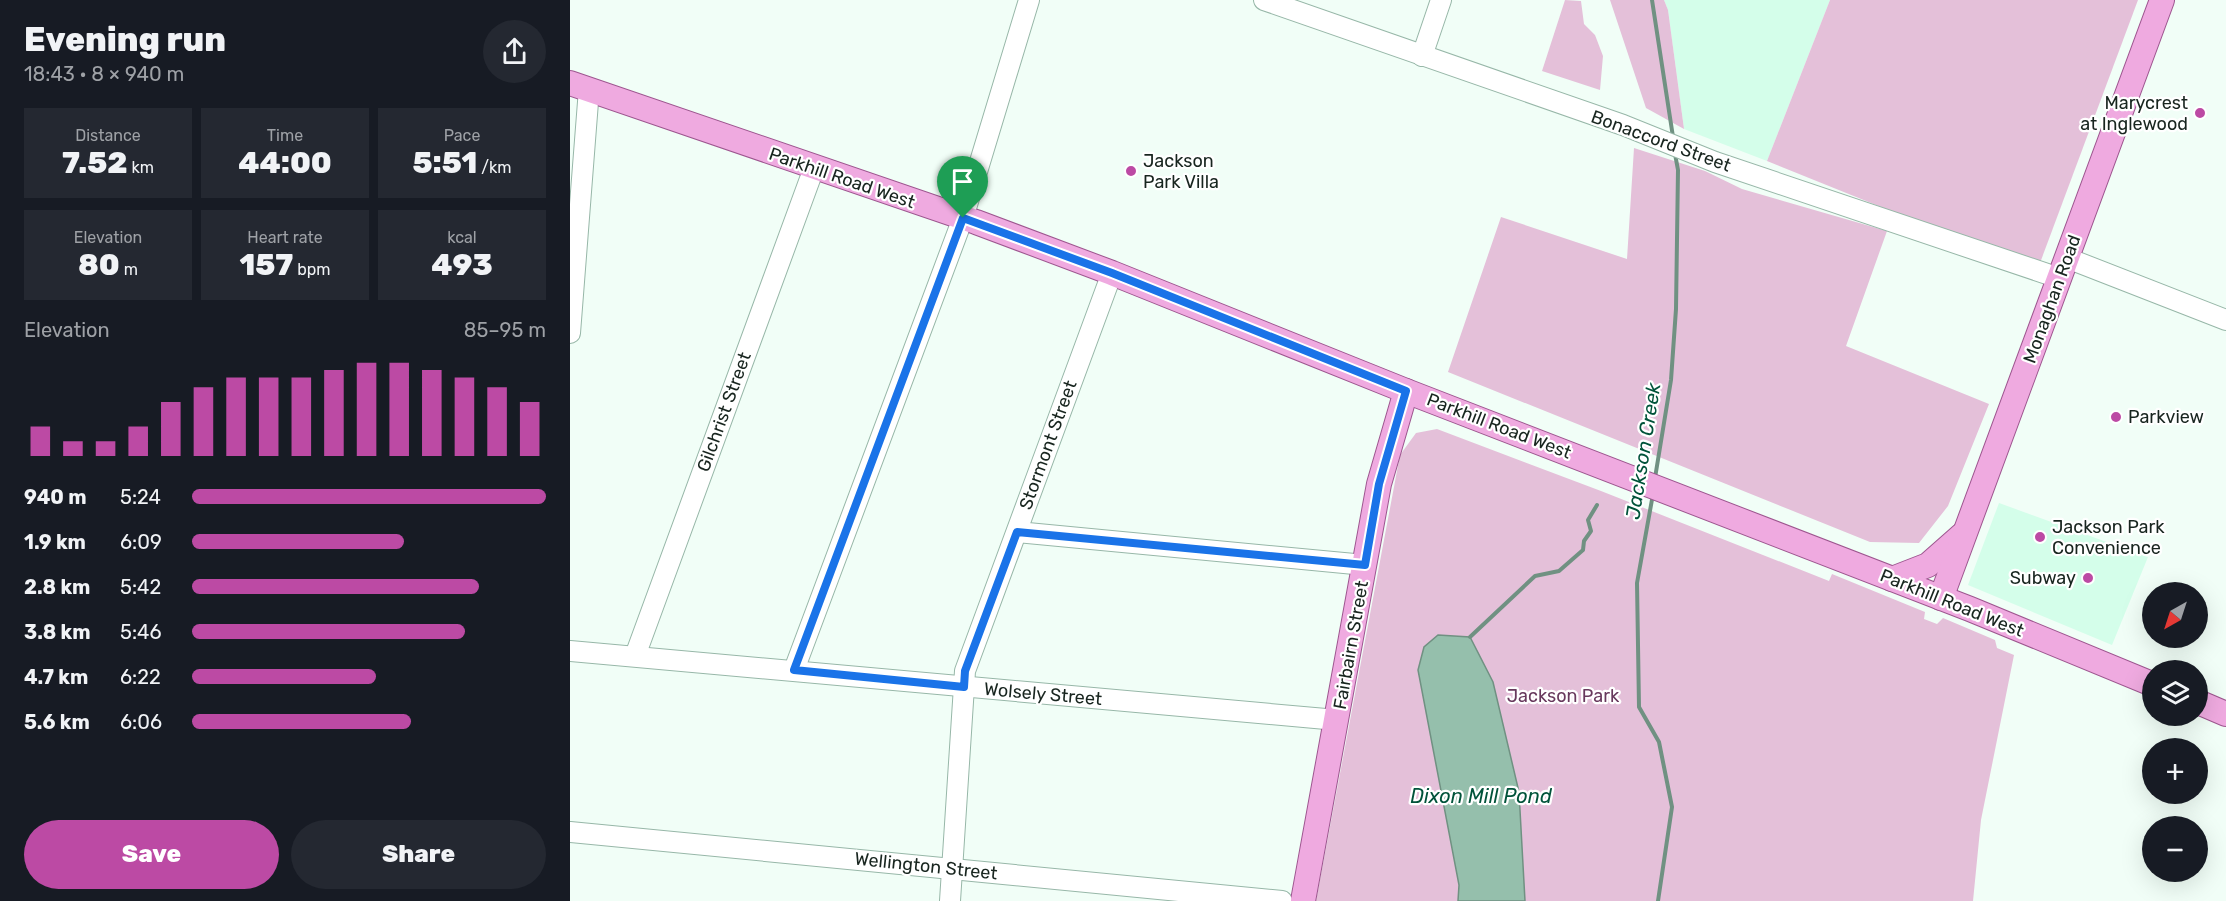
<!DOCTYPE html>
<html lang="en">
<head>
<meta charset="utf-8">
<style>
  :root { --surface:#171b24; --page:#242831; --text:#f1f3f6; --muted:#9ea1a6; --accent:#bc4aa4 }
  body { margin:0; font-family:Rubik,sans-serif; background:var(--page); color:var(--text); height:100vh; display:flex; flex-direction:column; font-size:22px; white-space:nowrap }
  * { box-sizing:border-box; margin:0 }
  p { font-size:20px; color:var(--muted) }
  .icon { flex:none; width:33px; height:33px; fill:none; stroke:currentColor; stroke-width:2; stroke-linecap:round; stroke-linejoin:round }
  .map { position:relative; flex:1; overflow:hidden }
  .side { display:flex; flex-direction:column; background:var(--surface); width:570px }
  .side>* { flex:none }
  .needle { width:39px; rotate:219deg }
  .controls { position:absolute; left:1572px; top:582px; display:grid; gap:12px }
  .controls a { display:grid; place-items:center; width:66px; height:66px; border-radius:50%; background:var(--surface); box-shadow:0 6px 24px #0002; font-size:30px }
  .pin { position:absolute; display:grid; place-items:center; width:51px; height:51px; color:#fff; margin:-62px -26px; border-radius:50% 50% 50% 0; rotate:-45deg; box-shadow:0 0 6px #0007 }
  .pin .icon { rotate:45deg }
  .round { display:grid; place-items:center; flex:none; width:63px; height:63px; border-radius:32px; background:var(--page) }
  .overview { display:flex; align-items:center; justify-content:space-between; height:102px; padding:0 24px }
  h1 { font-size:33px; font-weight:800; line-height:45px }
  .figures { display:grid; grid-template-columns:repeat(3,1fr); gap:9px; height:102px; padding:6px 24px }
  .figures div { display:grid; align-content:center; border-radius:0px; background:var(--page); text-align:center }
  .figures b { font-size:30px; font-weight:800 }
  .figures small { font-size:16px; font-weight:400 }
  .figures p { font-size:16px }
  .chart { height:168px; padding:12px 24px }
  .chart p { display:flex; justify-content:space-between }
  .chart svg { width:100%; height:108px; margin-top:6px; stroke:var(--accent); stroke-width:6 }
  .primary-button { display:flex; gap:12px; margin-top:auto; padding:12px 24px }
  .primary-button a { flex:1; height:69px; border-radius:36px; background:var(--accent); color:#fff; font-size:24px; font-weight:800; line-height:69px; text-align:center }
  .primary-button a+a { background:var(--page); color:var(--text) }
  ul { padding:0 24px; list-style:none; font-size:20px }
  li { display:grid; grid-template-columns:96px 72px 1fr; align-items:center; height:45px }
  li i { height:15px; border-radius:8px; background:var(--accent) }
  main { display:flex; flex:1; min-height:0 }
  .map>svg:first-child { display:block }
  .built { fill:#d4feea }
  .green { fill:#e4c0d9 }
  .water { fill:#95bfac; stroke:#709182; stroke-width:1.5 }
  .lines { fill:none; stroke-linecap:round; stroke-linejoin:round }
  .stream { stroke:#709182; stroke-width:4 }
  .minor-casing { stroke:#97b7a8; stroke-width:22 }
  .major-casing { stroke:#9d568f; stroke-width:26 }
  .minor { stroke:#fff; stroke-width:20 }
  .major { stroke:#efaae0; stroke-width:24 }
  .route-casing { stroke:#fff; stroke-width:12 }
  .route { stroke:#1a73e8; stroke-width:8 }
  .poi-dot { fill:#bc4aa4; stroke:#fff; stroke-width:2 }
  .labels { text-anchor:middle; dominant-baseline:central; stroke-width:4.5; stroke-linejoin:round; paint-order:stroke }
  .poi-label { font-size:18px; fill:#18251f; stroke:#fff; text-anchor:start }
  .street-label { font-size:18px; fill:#18251f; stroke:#fff }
  .park-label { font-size:18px; fill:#68395d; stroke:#fff }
  .water-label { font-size:20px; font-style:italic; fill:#00533a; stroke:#fff }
</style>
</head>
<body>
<main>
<section class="side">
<div class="overview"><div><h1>Evening run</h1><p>18:43 · 8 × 940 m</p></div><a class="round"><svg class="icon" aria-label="share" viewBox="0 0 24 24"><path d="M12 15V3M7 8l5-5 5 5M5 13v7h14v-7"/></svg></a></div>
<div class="figures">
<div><p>Distance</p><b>7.52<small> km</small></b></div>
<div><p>Time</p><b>44:00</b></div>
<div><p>Pace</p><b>5:51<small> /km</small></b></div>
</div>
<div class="figures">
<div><p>Elevation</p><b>80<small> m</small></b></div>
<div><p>Heart rate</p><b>157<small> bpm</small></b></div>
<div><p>kcal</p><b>493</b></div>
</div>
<div class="chart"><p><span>Elevation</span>85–95 m</p>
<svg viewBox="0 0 160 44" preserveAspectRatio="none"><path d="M5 44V32M15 44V38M25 44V38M35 44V32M45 44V22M55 44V16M65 44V12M75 44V12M85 44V12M95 44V9M105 44V6M115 44V6M125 44V9M135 44V12M145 44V16M155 44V22"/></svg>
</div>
<ul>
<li><b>940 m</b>5:24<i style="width:100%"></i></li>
<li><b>1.9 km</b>6:09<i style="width:60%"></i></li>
<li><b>2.8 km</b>5:42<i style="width:81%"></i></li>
<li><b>3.8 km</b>5:46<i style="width:77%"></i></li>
<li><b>4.7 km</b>6:22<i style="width:52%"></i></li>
<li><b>5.6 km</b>6:06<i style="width:62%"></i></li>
</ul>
<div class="primary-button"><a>Save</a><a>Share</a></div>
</section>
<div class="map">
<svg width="1656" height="901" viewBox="0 0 1656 901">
  <rect width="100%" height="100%" fill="#f1fef7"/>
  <g class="built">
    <path d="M 1094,0 L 1260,0 L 1197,161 L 1114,129 L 1098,10 Z"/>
    <path d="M 1429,503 L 1578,557 L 1542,645 L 1398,585 Z"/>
  </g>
  <g class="green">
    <path d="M 995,0 L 1011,1 L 1014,24 L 1025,35 L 1033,56 L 1030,90 L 972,71 Z"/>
    <path d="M 1040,0 L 1094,0 L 1098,10 L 1114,129 L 1076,108 Z"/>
    <path d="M 1260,0 L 1568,0 L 1470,263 L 1311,207 L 1197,161 Z"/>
    <path d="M 1064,148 L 1135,171 L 1172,189 L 1317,231 L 1276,346 L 1419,404 L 1378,506 L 1349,543 L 1300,542 L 878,372 L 931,217 L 1057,259 Z"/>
    <path d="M 867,429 L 1031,491 L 1259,581 L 1262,574 L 1355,612 L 1354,619 L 1367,624 L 1373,618 L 1425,640 L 1427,648 L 1444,655 L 1411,820 L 1403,901 L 746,901 L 830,455 L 846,433 Z"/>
  </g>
  <path class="water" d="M 868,635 L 900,637 L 923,682 L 949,792 L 955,901 L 888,901 L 889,885 L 848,670 L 854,647 Z"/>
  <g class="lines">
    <g class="stream">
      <path d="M 1082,0 L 1103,137"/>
      <path d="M 1085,478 L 1101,380 L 1106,309 L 1108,170 L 1105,154"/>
      <path d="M 1083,494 L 1067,583 L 1069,707 L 1089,742 L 1102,807 L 1088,901"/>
      <path d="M 900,637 L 965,576 L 989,571 L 1013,550 L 1014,541 L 1021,531 L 1018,520 L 1027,505"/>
    </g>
    <g class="minor-casing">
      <g id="minor">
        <path d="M 694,0 L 1053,125 L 1145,162 L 1489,278"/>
        <path d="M 852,56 L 871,0"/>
        <path d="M 1497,258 L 1656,320"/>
        <path d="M 0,333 L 19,89"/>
        <path d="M 447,532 L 795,565"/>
        <path d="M 0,651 L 767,720"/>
        <path d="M 65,656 L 244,168"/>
        <path d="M 224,670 L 393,218 L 459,0"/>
        <path d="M 0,832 L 712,901"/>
        <path d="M 380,901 L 395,671 L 542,273"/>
      </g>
    </g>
    <g class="major-casing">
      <g id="major">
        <path d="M 0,83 L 406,222 L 542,273 L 836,391 L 1400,609 L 1582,684"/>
        <path d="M 1322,579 L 1358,565 L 1392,535"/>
        <path d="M 1371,598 L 1592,0"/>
        <path d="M 1628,702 L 1656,714"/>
        <path d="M 733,901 L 809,484 L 836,391"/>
      </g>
    </g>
    <use href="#minor" class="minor"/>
    <use href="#major" class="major"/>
  </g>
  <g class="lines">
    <g class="route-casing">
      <path id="route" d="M 393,218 L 542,273 L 836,391 L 809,484 L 795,565 L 447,532 L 395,671 L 394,687 L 224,670 Z"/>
    </g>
    <use href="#route" class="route"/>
  </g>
  <g class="poi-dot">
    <circle cx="1630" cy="113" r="6"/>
    <circle cx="561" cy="171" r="6"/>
    <circle cx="1546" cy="417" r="6"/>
    <circle cx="1470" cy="537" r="6"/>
    <circle cx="1518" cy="578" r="6"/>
  </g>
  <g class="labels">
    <g class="poi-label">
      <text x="1618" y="103" text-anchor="end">Marycrest<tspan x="1618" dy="21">at Inglewood</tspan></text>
      <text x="573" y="161">Jackson<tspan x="573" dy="21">Park Villa</tspan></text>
      <text x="1558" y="417">Parkview</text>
      <text x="1482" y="527">Jackson Park<tspan x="1482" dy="21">Convenience</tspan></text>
      <text x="1506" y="578" text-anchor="end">Subway</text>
    </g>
    <g class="street-label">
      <text transform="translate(1091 141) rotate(20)">Bonaccord Street</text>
      <text transform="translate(272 178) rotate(19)">Parkhill Road West</text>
      <text transform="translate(1482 299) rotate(-70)">Monaghan Road</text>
      <text transform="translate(154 412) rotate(-70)">Gilchrist Street</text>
      <text transform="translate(929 426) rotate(21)">Parkhill Road West</text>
      <text transform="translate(478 445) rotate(-70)">Stormont Street</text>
      <text transform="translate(1382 603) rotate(22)">Parkhill Road West</text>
      <text transform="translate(781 645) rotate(-80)">Fairbairn Street</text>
      <text transform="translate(473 694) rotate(5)">Wolsely Street</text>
      <text transform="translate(356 866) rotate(6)">Wellington Street</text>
    </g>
    <g class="park-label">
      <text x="993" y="696">Jackson Park</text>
    </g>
    <g class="water-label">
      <text transform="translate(1073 451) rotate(-81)">Jackson Creek</text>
      <text x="911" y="796">Dixon Mill Pond</text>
    </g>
  </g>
</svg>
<div class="controls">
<a><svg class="needle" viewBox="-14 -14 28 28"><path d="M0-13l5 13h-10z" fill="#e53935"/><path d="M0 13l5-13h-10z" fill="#9ea1a6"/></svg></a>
<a><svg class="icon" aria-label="layers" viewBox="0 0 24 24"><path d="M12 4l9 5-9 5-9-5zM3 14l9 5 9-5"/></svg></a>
<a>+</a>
<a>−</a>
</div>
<div class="pin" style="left:393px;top:218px;background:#1e9e55"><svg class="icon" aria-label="arrive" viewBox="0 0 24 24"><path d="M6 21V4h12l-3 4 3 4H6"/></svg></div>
</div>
</main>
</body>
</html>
